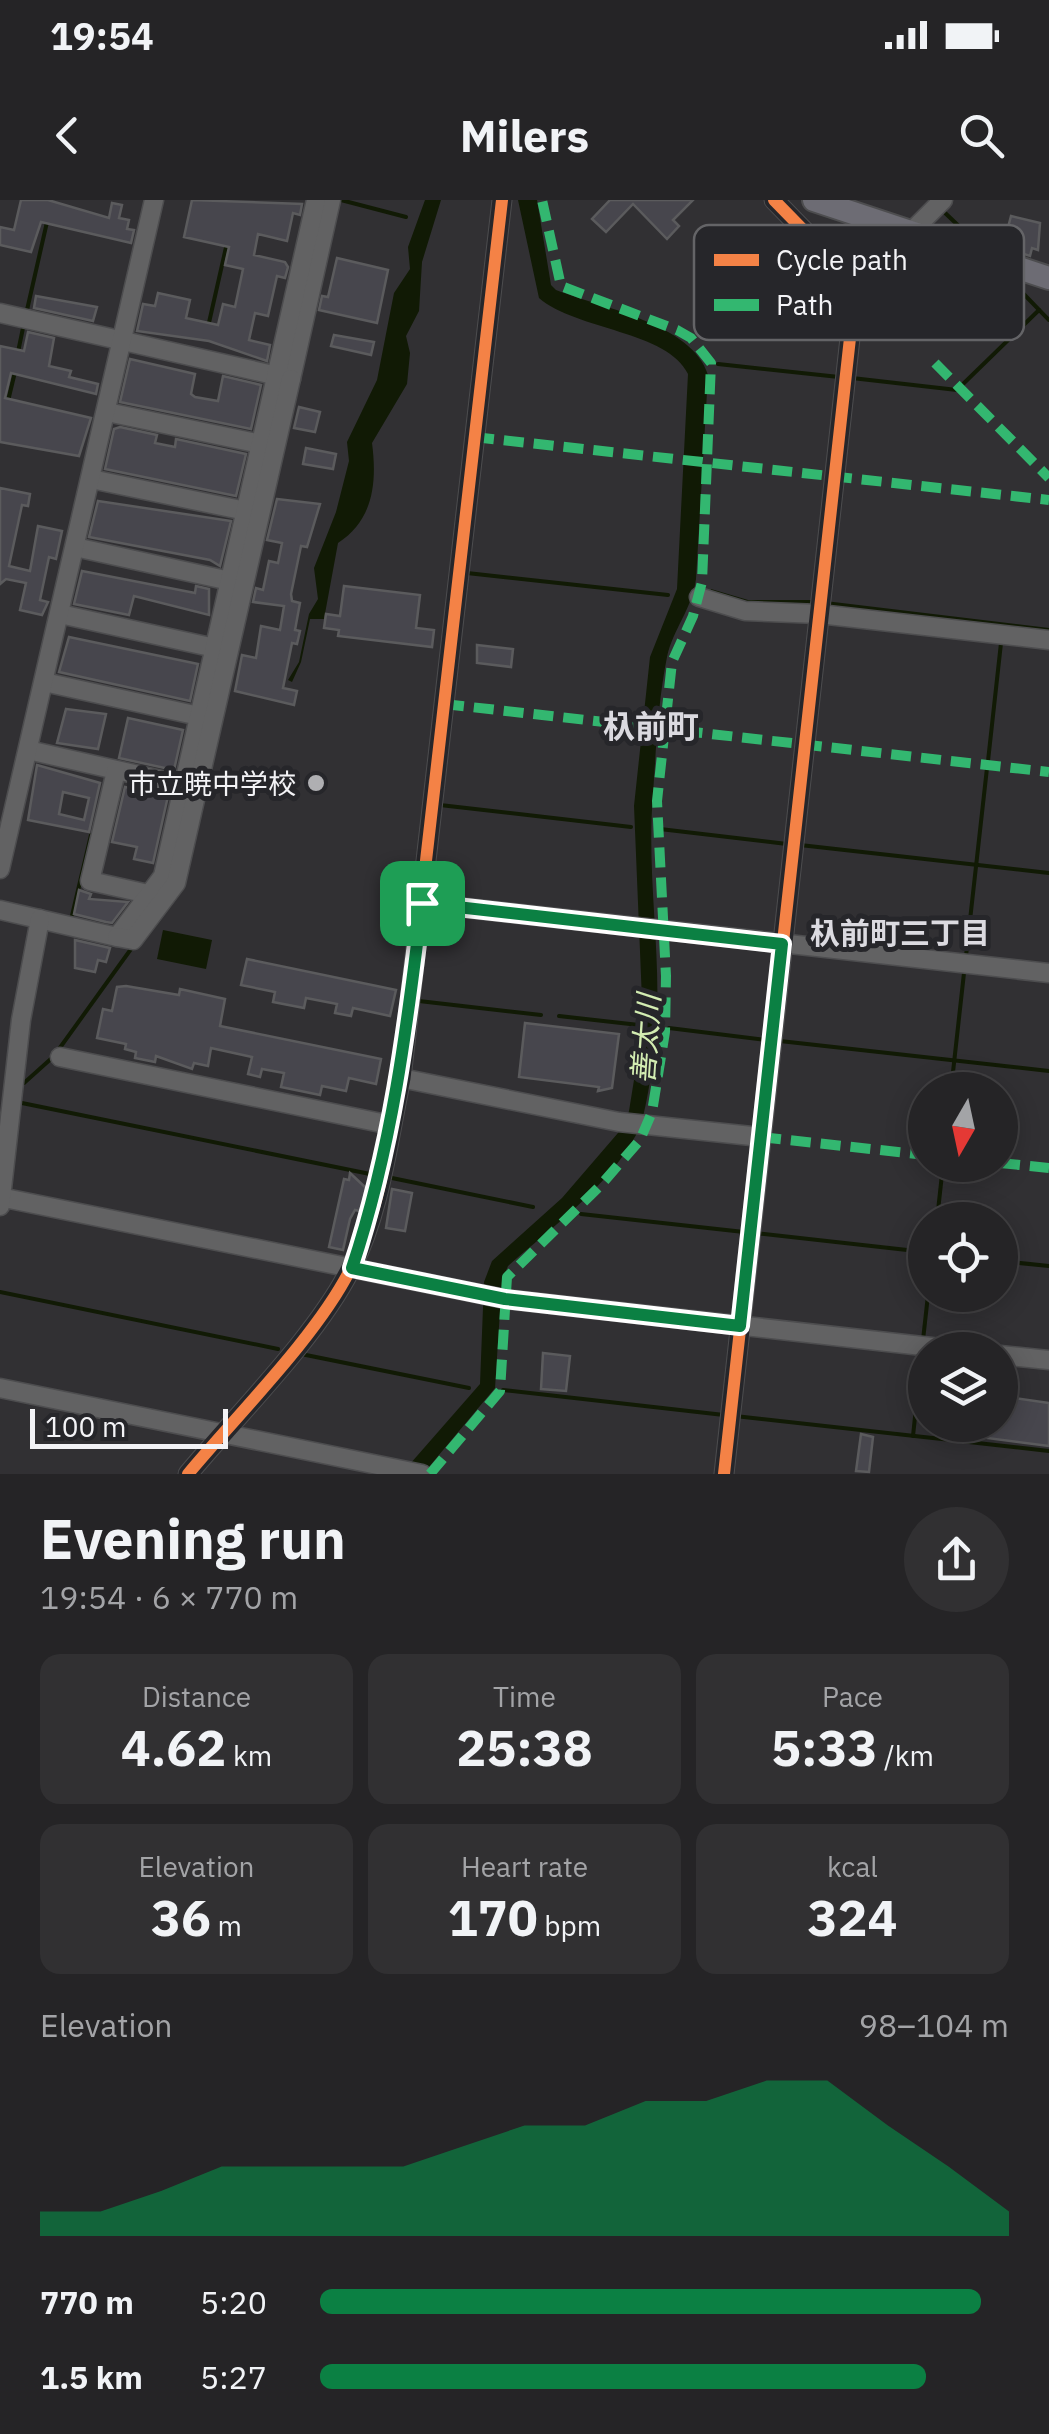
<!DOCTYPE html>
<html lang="en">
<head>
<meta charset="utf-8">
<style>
  :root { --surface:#252426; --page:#313032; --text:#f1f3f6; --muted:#a3a4a7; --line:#424143; --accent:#0b8043 }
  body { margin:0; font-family:"IBM Plex Sans","Noto Sans JP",sans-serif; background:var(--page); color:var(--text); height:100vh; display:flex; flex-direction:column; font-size:38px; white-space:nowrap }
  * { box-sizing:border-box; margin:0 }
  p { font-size:32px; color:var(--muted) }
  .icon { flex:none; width:55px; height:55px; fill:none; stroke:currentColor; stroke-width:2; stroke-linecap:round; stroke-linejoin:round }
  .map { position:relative; height:1274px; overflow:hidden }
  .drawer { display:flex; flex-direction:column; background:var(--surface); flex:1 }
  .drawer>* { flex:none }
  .needle { width:65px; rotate:189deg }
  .tools { position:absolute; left:908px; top:872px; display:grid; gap:20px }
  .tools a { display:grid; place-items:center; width:110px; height:110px; border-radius:50%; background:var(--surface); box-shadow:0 5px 25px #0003,0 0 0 2px var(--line); font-size:50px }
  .scale { position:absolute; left:30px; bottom:25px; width:198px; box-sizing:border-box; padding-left:10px; border:5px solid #f3f3f6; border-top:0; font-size:28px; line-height:35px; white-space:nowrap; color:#f3f3f6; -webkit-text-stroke:8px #26262a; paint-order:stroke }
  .pin { position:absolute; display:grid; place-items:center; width:85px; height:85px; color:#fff; margin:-42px; border-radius:20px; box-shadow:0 5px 15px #0006 }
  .round { display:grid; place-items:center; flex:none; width:105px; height:105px; border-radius:52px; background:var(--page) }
  .headline { display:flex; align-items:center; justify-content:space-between; height:170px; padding:0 40px }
  h1 { font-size:55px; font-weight:700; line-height:75px }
  .figures { display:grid; grid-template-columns:repeat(3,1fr); gap:15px; height:170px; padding:10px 40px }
  .figures div { display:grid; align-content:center; border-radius:20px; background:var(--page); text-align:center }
  .figures b { font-size:50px; font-weight:700 }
  .figures small { font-size:28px; font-weight:400 }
  .figures p { font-size:28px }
  .chart { height:280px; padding:20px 40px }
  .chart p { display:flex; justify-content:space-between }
  .chart svg { width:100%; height:180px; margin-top:10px; fill:var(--accent); opacity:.7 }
  ul { padding:0 40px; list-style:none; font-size:32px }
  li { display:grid; grid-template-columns:160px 120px 1fr; align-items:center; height:75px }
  li i { height:25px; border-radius:12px; background:var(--accent) }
  .status { display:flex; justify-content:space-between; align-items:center; height:70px; padding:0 50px; background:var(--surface); direction:ltr }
  .status svg { height:28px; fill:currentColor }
  header { display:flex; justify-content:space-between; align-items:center; height:130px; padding:0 40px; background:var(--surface); font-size:45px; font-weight:700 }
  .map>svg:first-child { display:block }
  .water { fill:#111a05 }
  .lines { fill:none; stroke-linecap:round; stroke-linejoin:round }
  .stream { stroke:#111a05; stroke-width:4 }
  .building { fill:#47464d; stroke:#5b5b5d; stroke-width:2.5; fill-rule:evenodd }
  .minor-casing { stroke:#4d4d4f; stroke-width:21 }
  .major-casing { stroke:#4d4d4f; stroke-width:26 }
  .minor { stroke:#626263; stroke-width:18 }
  .major { stroke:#6d6c74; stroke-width:22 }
  .quiet { stroke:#33b770; stroke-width:10; stroke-dasharray:20 10; stroke-linecap:butt }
  .cycleway-casing { stroke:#26262a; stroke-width:19 }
  .cycleway { stroke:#f48246; stroke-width:12 }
  .route-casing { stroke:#fff; stroke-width:20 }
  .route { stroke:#0b8043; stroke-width:12 }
  .poi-dot { fill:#afafb2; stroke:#26262a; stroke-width:4 }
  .labels { text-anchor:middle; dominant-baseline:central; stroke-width:10; stroke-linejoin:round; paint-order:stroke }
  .poi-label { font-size:28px; fill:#f3f3f6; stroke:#26262a; text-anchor:end }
  .neighbourhood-label { font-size:30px; font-weight:bold; fill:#dbdae0; stroke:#26262a }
  .water-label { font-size:30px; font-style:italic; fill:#d3edb2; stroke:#26262a }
  .quarter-label { font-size:32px; font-weight:bold; fill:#dbdae0; stroke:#26262a }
  .key { fill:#26262a; stroke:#646467; stroke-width:2.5 }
  .key-label { font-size:28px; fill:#f3f3f6 }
</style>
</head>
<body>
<div class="status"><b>19:54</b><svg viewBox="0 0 49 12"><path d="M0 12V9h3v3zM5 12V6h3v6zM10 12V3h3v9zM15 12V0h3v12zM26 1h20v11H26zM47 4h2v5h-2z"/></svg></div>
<header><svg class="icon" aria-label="back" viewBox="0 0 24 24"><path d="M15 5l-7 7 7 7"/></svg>Milers<svg class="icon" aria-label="search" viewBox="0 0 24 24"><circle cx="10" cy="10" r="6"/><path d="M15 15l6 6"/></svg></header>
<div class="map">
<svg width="1049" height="1274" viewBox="0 0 1049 1274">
  <rect width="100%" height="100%" fill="#313033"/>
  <g class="water">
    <path d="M 425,0 L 441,0 L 422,62 L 419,111 L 406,136 L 410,153 L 407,184 L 372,243 C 377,281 374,320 338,343 L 324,419 L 310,419 L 301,462 L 292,482 L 288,480 L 299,462 L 309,414 L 318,399 L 314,368 L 336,312 L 349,261 L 347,242 L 377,180 L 394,93 L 410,69 L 408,47 Z"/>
    <path d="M 518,0 L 537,0 L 551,85 L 556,90 C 602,108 693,124 708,175 L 696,379 C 692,409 673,429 667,457 C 658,501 656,550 653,594 C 645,691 668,777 651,876 C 647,896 645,917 636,935 C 608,987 551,1028 508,1066 L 502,1080 L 495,1188 L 423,1274 L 410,1264 L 480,1184 L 484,1082 L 492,1061 L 562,998 L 624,926 L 629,911 L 643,824 L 634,606 L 650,457 L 677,389 L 688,174 C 668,131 576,130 539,98 Z"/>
    <path d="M 711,389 L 748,400 L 817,400 L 1049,428 L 1049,432 L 746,405 L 709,394 Z"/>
    <path d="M 163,730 L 212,740 L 206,769 L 157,759 Z"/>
  </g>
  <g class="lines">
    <g class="stream">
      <path d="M 341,0 L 406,17"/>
      <path d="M 942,10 L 964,31"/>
      <path d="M 1015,85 L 1049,120"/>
      <path d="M 27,110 L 47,22"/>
      <path d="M 208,127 L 227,43"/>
      <path d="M 18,152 L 23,128"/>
      <path d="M 718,164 L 839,177"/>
      <path d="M 852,178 L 957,190"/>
      <path d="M 962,185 L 1039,110"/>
      <path d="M 8,201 L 15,172"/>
      <path d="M 467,373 L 668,395"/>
      <path d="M 988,561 L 1001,443"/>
      <path d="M 440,605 L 631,627"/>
      <path d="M 660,629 L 787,644"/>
      <path d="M 800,645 L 1049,673"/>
      <path d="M 71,720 L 91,635"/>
      <path d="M 966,756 L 987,568"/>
      <path d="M 419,801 L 541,815"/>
      <path d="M 559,816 L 639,825"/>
      <path d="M 669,828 L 766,840"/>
      <path d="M 780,841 L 1049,871"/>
      <path d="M 59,849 L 131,749"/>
      <path d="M 24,883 L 53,857"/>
      <path d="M 951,890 L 964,773"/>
      <path d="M 17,902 L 370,974"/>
      <path d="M 387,977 L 533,1007"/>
      <path d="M 581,1014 L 744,1032"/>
      <path d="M 937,1020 L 943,965"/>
      <path d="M 756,1033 L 925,1052"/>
      <path d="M 1000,1061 L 1049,1066"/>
      <path d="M 0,1092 L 278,1149"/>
      <path d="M 923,1140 L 928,1095"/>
      <path d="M 301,1154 L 469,1188"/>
      <path d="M 503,1190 L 724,1215"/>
      <path d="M 735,1216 L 1049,1251"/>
      <path d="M 913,1236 L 922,1151"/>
    </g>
  </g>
  <g class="building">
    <path d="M 21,0 L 48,0 L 109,18 L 112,3 L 122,5 L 119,18 L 129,20 L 127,29 L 134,30 L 131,43 L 41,22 L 31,52 L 0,45 L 0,27 L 14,30 Z"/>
    <path d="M 192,0 L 302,4 L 300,15 L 293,13 L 287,41 L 258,34 L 254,55 L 285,62 L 288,67 L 285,78 L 277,76 L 268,116 L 255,113 L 249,140 L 270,145 L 267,161 L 209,141 L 137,131 L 143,104 L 155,106 L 158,93 L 190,100 L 186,118 L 218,125 L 223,104 L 235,107 L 243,69 L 225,65 L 229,47 L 184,37 Z"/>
    <path d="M 610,0 L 693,0 L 673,20 L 679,26 L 667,39 L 633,4 L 606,32 L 592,19 Z"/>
    <path d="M 1011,16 L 1040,23 L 1038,50 L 1032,48 L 1030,56 L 1003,47 Z"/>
    <path d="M 337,58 L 388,70 L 377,123 L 319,110 L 322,96 L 328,97 Z"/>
    <path d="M 36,96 L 97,107 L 93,121 L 34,108 Z"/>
    <path d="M 28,132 L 54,138 L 49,166 L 71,171 L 69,177 L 98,184 L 96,194 L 11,173 L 5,198 L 91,218 L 79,256 L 0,242 L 0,146 L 24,151 Z"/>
    <path d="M 334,135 L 374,142 L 371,155 L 331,146 Z"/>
    <path d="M 130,159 L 195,174 L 191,194 L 195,197 L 218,201 L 223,176 L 261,185 L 251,229 L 120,202 Z"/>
    <path d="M 299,207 L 320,212 L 315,232 L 294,228 Z"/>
    <path d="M 120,227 L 157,235 L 155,243 L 175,247 L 176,239 L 246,254 L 236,296 L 105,269 L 114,229 Z"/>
    <path d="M 306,248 L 336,254 L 333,269 L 303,264 Z"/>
    <path d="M 0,288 L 30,294 L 28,306 L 22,305 L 9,366 L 30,371 L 38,326 L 62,331 L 56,359 L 49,357 L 40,400 L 48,402 L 42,415 L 20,410 L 26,383 L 6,379 L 0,384 Z"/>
    <path d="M 277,299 L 320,304 L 307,347 L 301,346 L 291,394 L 292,401 L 300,403 L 295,430 L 300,431 L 297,444 L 292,443 L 283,488 L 297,491 L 294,505 L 235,491 L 242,455 L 256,458 L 261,426 L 280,430 L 284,406 L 253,402 L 256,388 L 263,390 L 269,361 L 278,363 L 282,343 L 267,340 Z"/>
    <path d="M 98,301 L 231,321 L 220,366 L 210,360 L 89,337 Z"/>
    <path d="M 82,371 L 195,393 L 196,386 L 209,389 L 209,415 L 134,396 L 129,415 L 74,404 Z"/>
    <path d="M 344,386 L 420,395 L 416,428 L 434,430 L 432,447 L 338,436 L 339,430 L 324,428 L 326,414 L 340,416 Z"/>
    <path d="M 69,437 L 198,464 L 190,501 L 59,472 Z"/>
    <path d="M 477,445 L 513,449 L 511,467 L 477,463 Z"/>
    <path d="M 66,509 L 106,514 L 98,549 L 57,543 Z"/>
    <path d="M 128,518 L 183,530 L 174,570 L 119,558 Z"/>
    <path d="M 37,565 L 100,583 L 89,632 L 28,620 ZM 63,592 L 89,598 L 84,620 L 59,614 Z"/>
    <path d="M 125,587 L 168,596 L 153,663 L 134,659 L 137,647 L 112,642 Z"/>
    <path d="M 79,690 L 91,694 L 89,699 L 128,702 L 112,723 L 106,722 L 74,714 Z"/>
    <path d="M 75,740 L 110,748 L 106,762 L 98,760 L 95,772 L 75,768 Z"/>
    <path d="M 247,759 L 396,790 L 390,816 L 353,808 L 351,816 L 335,813 L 337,804 L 306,798 L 304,808 L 273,802 L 275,792 L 241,785 Z"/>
    <path d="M 126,786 L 179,795 L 180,789 L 225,799 L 220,826 L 381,859 L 376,884 L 349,878 L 346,891 L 322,886 L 320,895 L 281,887 L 284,873 L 262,869 L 260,877 L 248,874 L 252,857 L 211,848 L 208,866 L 194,863 L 192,869 L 156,856 L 155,862 L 135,858 L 136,852 L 125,849 L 126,844 L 97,838 L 103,809 L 112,811 L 117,787 Z"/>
    <path d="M 525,823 L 619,834 L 612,888 L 598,891 L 599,887 L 519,877 Z"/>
    <path d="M 350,973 L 366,988 L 364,997 L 360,1011 L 355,1010 L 350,1019 L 343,1050 L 329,1047 L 344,979 L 349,980 Z"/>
    <path d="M 392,989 L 412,993 L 405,1031 L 386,1028 Z"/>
    <path d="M 543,1153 L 570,1156 L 566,1191 L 541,1189 Z"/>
    <path d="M 1014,1198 L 1049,1203 L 1049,1246 L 987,1238 L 988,1225 L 1000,1225 L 1004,1204 L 1013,1205 Z"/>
    <path d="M 861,1234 L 873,1237 L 869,1272 L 856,1271 Z"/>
  </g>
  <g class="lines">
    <g class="minor-casing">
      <g id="minor">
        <path d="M 911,32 L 943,0"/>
        <path d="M 0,113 L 291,179 L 331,0"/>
        <path d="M 107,212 L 261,244"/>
        <path d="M 91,279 L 246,311"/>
        <path d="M 75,347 L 230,381"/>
        <path d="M 699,397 L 745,411 L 819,414 L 1049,440"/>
        <path d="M 60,414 L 215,448"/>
        <path d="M 44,482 L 199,516"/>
        <path d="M 28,550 L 183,585"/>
        <path d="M 116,571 L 90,681 L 148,694"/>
        <path d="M 0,669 L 154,0"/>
        <path d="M 422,703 L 1049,773"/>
        <path d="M 0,710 L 117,737 L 163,676 L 316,0"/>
        <path d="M 117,737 L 133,740 L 176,683 L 291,179"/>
        <path d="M 60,857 L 391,925"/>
        <path d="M 401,878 L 619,922 L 761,937"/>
        <path d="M 0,997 L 505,1099 L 958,1150"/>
        <path d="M 0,1006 L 21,820 L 40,719"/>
        <path d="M 1000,1155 L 1049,1160"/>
        <path d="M 0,1188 L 422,1274"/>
        <path d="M 188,1274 C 237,1215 316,1137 350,1070 C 380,1013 388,940 401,878 L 502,0"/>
        <path d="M 724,1274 L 856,84 L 774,0"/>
      </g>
    </g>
    <g class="major-casing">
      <path id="major" d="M 814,0 L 1049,78"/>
    </g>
    <use href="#minor" class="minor"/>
    <use href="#major" class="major"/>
    <g class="quiet">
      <path d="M 935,163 L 1049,278"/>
      <path d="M 474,237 L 1049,300"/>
      <path d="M 444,504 L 1049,572"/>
      <path d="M 761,937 L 925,955"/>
      <path d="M 1000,963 L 1049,968"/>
      <path d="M 430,1274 L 500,1191 L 507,1077 L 600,986 L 640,940 L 652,912 L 665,832 L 666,776 L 657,601 L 672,462 L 693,416 L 702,382 L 711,163 L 691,138 L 677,130 L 561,86 L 542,0"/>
    </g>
    <g class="cycleway-casing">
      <g id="cycleway">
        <path d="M 188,1274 C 237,1215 316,1137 350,1070 C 380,1013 388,940 401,878 L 502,0"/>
        <path d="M 724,1274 L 856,84 L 774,0"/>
      </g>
    </g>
    <use href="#cycleway" class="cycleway"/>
  </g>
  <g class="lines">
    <g class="route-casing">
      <path id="route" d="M 422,703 L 782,744 L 740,1126 L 505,1099 L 352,1068 C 392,948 407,828 422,703 Z"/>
    </g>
    <use href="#route" class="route"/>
  </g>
  <circle class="poi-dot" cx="316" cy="583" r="10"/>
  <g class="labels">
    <g class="poi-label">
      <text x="296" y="583">市立暁中学校</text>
    </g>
    <g class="neighbourhood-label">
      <text x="900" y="732">杁前町三丁目</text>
    </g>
    <g class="water-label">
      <text transform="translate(645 839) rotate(-86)">善太川</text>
    </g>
    <g class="quarter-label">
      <text x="651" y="526">杁前町</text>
    </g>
  </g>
  <rect x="694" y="25" width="330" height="115" rx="15" class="key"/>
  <rect x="714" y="54" width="45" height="12" fill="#f48246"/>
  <rect x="714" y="99" width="45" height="12" fill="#33b770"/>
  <g class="key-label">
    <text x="776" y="70">Cycle path</text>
    <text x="776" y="115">Path</text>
  </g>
</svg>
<div class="tools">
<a><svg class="needle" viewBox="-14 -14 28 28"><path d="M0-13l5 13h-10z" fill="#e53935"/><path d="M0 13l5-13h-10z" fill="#a3a4a7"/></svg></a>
<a><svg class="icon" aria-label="locate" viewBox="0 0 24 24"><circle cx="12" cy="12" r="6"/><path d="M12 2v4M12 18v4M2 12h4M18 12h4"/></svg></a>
<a><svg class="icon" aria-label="layers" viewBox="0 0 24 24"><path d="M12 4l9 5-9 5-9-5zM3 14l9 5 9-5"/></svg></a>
</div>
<div class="scale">100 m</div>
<div class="pin" style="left:422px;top:703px;background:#1e9e55"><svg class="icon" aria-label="arrive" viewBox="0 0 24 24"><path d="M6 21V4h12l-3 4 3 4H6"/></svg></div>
</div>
<section class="drawer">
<div class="headline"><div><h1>Evening run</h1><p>19:54 · 6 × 770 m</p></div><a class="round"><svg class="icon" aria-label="share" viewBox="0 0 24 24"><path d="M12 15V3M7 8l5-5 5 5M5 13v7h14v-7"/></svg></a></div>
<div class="figures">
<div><p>Distance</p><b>4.62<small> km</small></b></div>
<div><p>Time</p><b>25:38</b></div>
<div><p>Pace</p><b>5:33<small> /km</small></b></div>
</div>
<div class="figures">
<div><p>Elevation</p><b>36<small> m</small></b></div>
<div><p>Heart rate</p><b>170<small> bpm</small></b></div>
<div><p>kcal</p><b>324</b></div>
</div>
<div class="chart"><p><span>Elevation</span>98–104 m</p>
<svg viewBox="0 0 160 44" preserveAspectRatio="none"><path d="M0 44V38L10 38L20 33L30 27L40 27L50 27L60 27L70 22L80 17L90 17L100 11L110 11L120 6L130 6L140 17L150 27L160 38V44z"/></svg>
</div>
<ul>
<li><b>770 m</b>5:20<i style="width:96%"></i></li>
<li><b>1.5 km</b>5:27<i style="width:88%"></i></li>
</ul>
</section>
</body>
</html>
